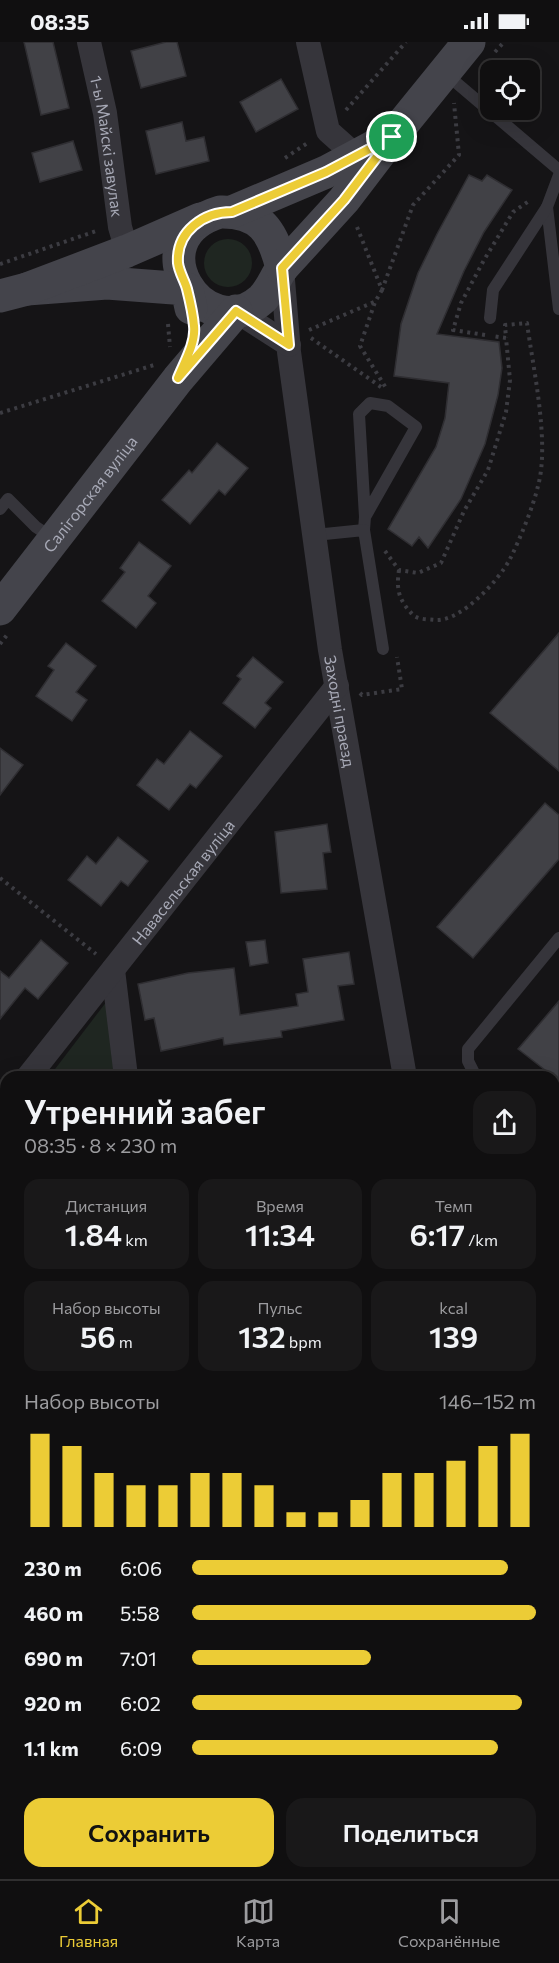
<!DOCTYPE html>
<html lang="ru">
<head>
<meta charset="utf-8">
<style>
  :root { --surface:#100f10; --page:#191819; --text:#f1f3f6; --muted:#9c9c9f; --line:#302f30; --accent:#eccc36 }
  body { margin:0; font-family:Commissioner,sans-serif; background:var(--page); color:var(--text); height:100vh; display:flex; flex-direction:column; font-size:22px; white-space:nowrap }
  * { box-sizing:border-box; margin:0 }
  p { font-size:20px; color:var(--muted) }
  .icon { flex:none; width:33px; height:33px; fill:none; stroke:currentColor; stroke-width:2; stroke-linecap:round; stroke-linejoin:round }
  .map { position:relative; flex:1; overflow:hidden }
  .panel { position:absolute; left:0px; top:1029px; width:560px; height:808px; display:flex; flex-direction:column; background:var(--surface); border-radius:18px 18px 0 0; box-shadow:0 6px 24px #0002,0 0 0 2px var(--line) }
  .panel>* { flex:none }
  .tools { position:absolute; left:480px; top:18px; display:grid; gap:12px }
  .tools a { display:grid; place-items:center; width:60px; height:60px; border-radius:12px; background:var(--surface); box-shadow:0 6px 24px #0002,0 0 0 2px var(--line); font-size:30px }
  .pin { position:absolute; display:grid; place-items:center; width:51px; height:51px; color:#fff; margin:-26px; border:3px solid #fff; border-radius:50%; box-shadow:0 2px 6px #0007 }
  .round { display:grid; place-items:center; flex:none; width:63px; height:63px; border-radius:18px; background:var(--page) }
  .head { display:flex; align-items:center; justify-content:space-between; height:102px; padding:0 24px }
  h1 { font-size:33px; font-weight:600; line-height:45px }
  .stats { display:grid; grid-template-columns:repeat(3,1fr); gap:9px; height:102px; padding:6px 24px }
  .stats div { display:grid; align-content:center; border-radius:15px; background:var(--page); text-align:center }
  .stats b { font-size:30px; font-weight:600 }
  .stats small { font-size:16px; font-weight:400 }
  .stats p { font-size:16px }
  .chart { height:168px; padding:12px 24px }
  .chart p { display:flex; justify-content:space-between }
  .chart svg { width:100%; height:108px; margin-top:6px; stroke:var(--accent); stroke-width:6 }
  .action { display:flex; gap:12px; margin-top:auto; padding:12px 24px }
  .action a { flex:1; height:69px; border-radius:18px; background:var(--accent); color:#111; font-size:24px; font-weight:600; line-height:69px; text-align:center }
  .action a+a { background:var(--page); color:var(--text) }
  ul { padding:0 24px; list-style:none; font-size:20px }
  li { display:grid; grid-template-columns:96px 72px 1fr; align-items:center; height:45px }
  li i { height:15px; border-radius:8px; background:var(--accent) }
  .status { display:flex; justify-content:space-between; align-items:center; height:42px; padding:0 30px; background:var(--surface); direction:ltr }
  .status svg { height:16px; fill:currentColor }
  .menu { display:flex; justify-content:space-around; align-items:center; height:84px; border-top:2px solid var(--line); background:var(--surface); font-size:16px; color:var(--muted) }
  .menu a { display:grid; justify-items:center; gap:3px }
  .menu .current { color:var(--accent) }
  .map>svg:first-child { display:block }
  .green { fill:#1f2621 }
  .building { fill:#414146; stroke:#2f2e32; stroke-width:1.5 }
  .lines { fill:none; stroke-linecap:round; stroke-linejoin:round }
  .path { stroke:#3c3c42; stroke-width:4; stroke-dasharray:3 4.5; stroke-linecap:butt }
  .lane { stroke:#36353b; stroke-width:12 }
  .street { stroke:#36353b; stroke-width:24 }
  .secondary { stroke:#44444b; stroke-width:33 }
  .route-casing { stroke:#fff; stroke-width:12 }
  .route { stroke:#eccc36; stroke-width:8 }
  .labels { text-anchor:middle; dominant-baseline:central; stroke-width:4.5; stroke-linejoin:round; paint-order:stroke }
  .street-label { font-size:16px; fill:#a7a9b6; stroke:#100f11 }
</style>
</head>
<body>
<div class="status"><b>08:35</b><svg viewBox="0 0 49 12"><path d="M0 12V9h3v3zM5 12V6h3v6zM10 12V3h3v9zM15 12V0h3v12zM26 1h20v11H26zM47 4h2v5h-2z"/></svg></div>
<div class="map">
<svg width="559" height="1837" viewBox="0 0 559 1837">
  <rect width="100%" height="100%" fill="#151416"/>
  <g class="green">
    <circle cx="228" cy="221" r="24"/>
    <path d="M 107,959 L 118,1035 L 49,1035 Z"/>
  </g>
  <g class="building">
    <path d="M 24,0 L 53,0 L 69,66 L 41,73 Z"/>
    <path d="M 166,0 L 177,0 L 186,34 L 141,46 L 131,9 Z"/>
    <path d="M 281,37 L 298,67 L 256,90 L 240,60 Z"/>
    <path d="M 182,80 L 186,99 L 204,95 L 209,119 L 156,132 L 146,89 Z"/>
    <path d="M 73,99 L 82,128 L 40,140 L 32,111 Z"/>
    <path d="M 469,133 L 482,139 L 487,133 L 512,148 L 484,190 L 464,229 L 437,292 L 499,300 L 502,326 L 498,353 L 485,402 L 461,457 L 428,506 L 419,495 L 412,504 L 388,487 L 436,405 L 445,376 L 449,341 L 394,334 L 401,282 L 418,231 L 437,192 Z"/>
    <path d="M 217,401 L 248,426 L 225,453 L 219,448 L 190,482 L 162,458 L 189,428 L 192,431 Z"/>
    <path d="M 139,500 L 171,524 L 148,554 L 156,561 L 136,586 L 102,559 L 125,530 L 120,526 Z"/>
    <path d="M 559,591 L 559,729 L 490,671 Z"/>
    <path d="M 66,601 L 96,624 L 76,650 L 87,658 L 72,679 L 36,654 L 54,628 L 48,624 Z"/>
    <path d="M 253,615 L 283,640 L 265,661 L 271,666 L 255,686 L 223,661 L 241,637 L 237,634 Z"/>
    <path d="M 190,689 L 222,714 L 196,746 L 190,742 L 169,768 L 137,743 L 157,717 L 164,722 Z"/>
    <path d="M 0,706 L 23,723 L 0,753 Z"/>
    <path d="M 545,761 L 559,773 L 559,817 L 473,916 L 437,885 Z"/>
    <path d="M 327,782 L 331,810 L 323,811 L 327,847 L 281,851 L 275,790 Z"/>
    <path d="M 118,795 L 148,819 L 128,844 L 121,839 L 101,864 L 68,838 L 87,814 L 96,822 Z"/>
    <path d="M 41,898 L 68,921 L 38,957 L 25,946 L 0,977 L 0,929 L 9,936 Z"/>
    <path d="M 265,898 L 268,921 L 250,924 L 246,900 Z"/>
    <path d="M 349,910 L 354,942 L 338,944 L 344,978 L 281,989 L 282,995 L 224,1003 L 223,996 L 161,1009 L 154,976 L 145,978 L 138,942 L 188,931 L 234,926 L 240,973 L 298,964 L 296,952 L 308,950 L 303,917 Z"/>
    <path d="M 559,959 L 559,1042 L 554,1035 L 518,1007 Z"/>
  </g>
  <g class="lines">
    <g class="path">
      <path d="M 495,10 L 504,0"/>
      <path d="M 346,68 L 406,0"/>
      <path d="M 285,116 L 309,100"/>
      <path d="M 357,185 L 382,248 L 413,163 L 459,113 L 454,61"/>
      <path d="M 0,222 L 99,188"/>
      <path d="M 382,248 L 375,260 L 360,304 L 386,346"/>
      <path d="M 168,282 L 170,305"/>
      <path d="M 309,288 L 374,260"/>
      <path d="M 485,293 L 453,288 L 461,261 L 484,218 L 513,170 L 529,159"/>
      <path d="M 311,296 L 381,345"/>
      <path d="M 0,371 L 154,323"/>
      <path d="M 385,509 L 399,528 L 418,531 L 441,521 L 464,469 L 488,428 L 506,370 L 510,338 L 506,296 L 492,294"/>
      <path d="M 399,528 C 396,549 399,558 413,573 C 419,578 428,577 435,578 C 461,580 499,538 510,517 C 520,497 533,465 538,444 C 550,401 533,326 527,281 L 505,283 L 506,296"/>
      <path d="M 0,602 L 7,593"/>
      <path d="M 360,651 L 362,653 L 402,647 L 397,615"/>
      <path d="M 0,836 L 96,912"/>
    </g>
    <g class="lane">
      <path d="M 446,32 L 559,128"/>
      <path d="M 547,165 L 559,267"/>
      <path d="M 490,276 L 493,248 L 547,165 L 559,133"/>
      <path d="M 0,467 L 8,457 L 36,485 L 54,497"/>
      <path d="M 364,488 L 365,475 L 359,372 L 370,361 L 388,364 L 416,385 L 365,475"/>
      <path d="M 315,493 L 364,488 L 383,607"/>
      <path d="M 476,1035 L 468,1019 L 468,1007 L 559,896"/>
      <path d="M 554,1176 L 559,1181"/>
      <path d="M 554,1639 L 559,1634"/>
      <path d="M 554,1759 L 559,1758"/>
    </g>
    <g class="street">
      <path id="s1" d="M 89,0 L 105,71 L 120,185 L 127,209"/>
      <path d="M 308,0 L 328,89 L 356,114"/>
      <path id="s2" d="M 282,226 L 289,310 L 330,608 L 405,1035"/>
      <path d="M 236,269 L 289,303"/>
      <path d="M 113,928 L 126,1035"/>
      <path id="s3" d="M 28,1035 L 337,644"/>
      <path d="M 0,1070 L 6,1062"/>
      <path d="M 0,1491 L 6,1496"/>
      <path d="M 519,1832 L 520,1837"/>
    </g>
    <g class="secondary">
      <path d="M 220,170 C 261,169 273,190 282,226 C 275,236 271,248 262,257 C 204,309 132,196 220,170 Z"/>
      <path d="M 232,170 L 326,130 L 382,100"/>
      <path d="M 282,226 L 344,158 L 392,95 L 469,0"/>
      <path d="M 27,247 L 107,241 L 187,247 L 191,266"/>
      <path d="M 0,254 L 27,247 L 127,209 L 200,177"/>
      <path id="s4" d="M 0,567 L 178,337 L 236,269"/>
    </g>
  </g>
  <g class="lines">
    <g class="route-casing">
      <path id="route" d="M 392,95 L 344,158 L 282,226 L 289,303 L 236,269 L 178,336 C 184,321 196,301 194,284 C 193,272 190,259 187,247 C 185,239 179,230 178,221 C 176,189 204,170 232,170 L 326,130 Z"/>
    </g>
    <use href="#route" class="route"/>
  </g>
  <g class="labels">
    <g class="street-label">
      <text stroke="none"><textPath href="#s1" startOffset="106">1-ы Майскі завулак</textPath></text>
      <text stroke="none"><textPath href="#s4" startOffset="146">Салігорская вуліца</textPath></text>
      <text stroke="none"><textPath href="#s2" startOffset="447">Заходні праезд</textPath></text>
      <text stroke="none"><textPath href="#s3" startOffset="249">Навасельская вуліца</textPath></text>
    </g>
  </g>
</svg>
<div class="tools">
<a><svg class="icon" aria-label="locate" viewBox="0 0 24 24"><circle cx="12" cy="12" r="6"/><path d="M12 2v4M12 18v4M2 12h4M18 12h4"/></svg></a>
</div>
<div class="pin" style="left:392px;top:95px;background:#1e9e55"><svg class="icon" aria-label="arrive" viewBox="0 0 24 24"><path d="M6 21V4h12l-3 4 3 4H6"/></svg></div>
<section class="panel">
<div class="head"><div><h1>Утренний забег</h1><p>08:35 · 8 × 230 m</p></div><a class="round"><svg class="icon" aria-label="share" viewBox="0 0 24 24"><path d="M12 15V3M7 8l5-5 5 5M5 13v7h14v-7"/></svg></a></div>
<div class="stats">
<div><p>Дистанция</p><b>1.84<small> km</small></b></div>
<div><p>Время</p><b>11:34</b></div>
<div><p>Темп</p><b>6:17<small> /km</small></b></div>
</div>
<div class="stats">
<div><p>Набор высоты</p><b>56<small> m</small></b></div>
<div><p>Пульс</p><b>132<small> bpm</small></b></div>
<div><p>kcal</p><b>139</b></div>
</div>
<div class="chart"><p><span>Набор высоты</span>146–152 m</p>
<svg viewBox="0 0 160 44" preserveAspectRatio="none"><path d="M5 44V6M15 44V11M25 44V22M35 44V27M45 44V27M55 44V22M65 44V22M75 44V27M85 44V38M95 44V38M105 44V33M115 44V22M125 44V22M135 44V17M145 44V11M155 44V6"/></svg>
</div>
<ul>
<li><b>230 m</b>6:06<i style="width:92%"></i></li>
<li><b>460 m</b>5:58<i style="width:100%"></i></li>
<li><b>690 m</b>7:01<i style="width:52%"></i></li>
<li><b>920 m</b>6:02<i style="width:96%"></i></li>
<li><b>1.1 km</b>6:09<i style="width:89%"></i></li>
</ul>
<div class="action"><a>Сохранить</a><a>Поделиться</a></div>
</section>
</div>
<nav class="menu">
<a class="current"><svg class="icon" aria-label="home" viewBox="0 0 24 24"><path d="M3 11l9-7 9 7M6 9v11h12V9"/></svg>Главная</a>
<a><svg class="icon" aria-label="map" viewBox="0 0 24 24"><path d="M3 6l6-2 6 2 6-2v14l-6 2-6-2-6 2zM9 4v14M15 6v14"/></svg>Карта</a>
<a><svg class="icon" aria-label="saved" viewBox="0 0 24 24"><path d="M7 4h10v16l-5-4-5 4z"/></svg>Сохранённые</a>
</nav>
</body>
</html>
